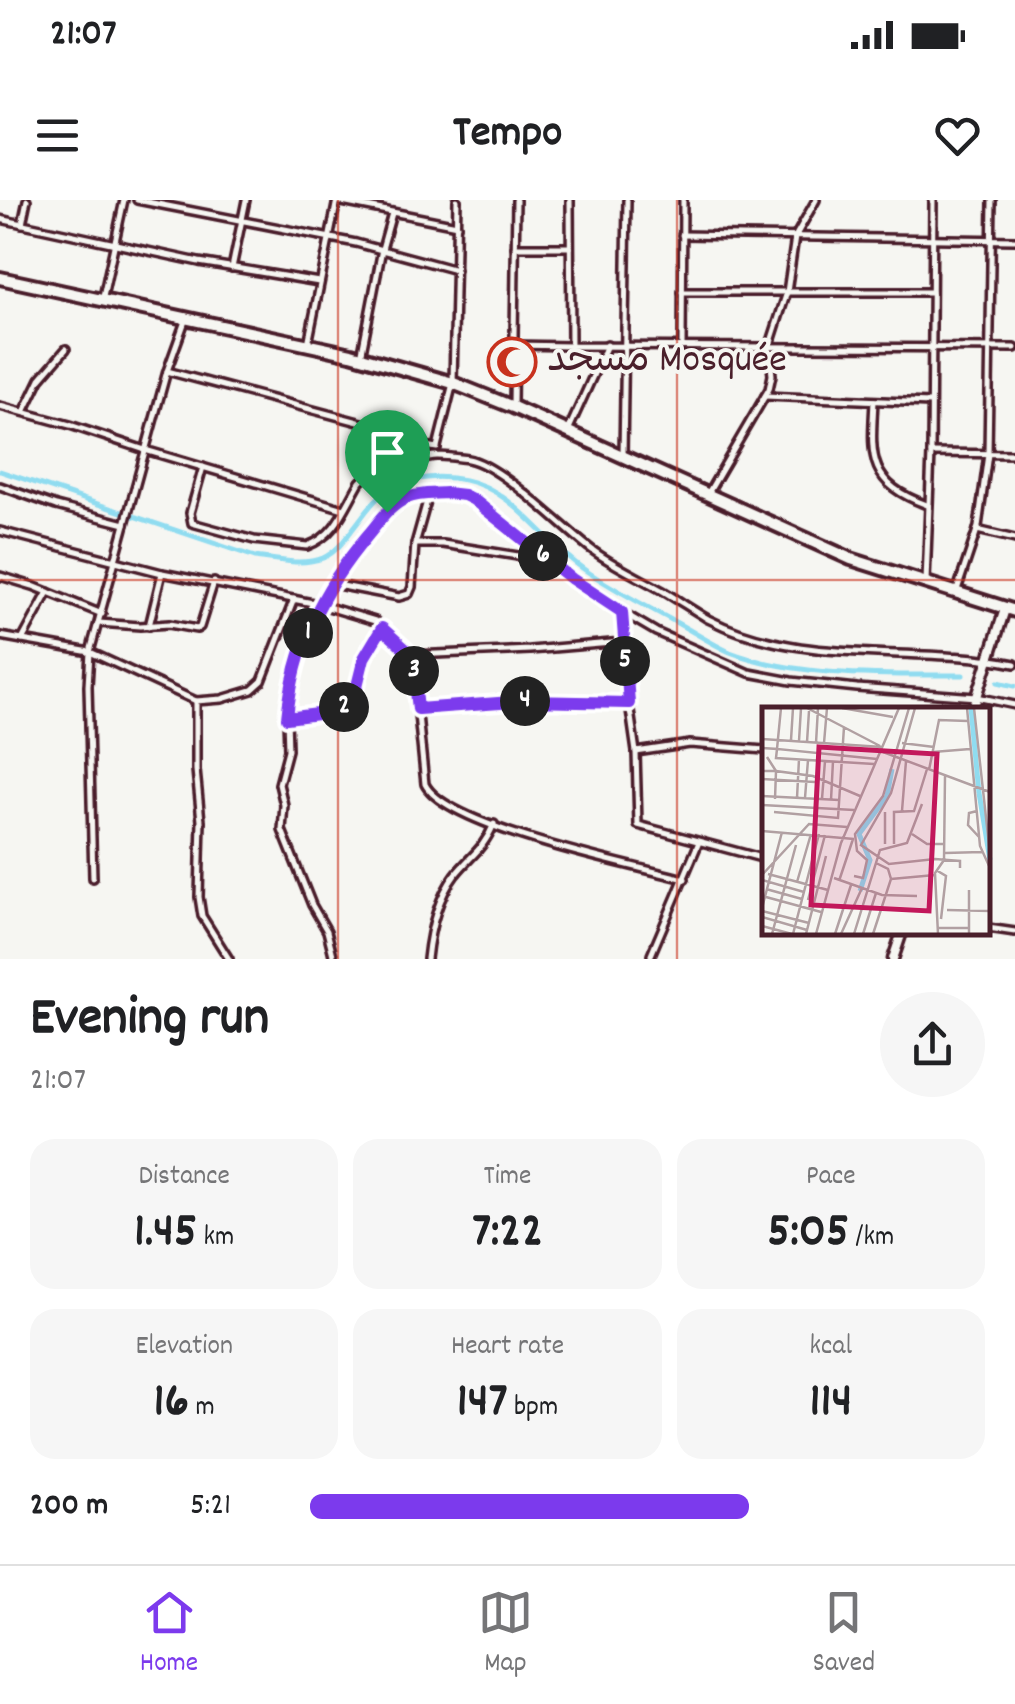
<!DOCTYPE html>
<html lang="en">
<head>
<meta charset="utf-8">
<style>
  :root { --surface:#fff; --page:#f6f6f6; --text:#202124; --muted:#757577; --line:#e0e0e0; --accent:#7c3aed }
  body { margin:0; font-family:Dekko,"Playpen Sans Arabic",sans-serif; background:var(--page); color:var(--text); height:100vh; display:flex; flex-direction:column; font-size:38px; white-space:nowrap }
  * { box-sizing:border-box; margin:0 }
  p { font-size:32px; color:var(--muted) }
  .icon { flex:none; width:55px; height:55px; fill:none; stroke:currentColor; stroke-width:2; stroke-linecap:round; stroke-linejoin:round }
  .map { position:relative; height:759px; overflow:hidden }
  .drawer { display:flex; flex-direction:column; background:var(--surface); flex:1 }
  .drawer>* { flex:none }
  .pin { position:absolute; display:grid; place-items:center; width:85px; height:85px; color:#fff; margin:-102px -42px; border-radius:50% 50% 50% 0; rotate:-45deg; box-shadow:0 0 10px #0007 }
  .pin .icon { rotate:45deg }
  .km { position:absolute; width:50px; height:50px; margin:-25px; border-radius:50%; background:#222; color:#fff; font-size:28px; line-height:50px; text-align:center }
  .round { display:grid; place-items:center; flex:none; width:105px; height:105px; border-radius:52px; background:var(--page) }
  .headline { display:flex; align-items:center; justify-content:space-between; height:170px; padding:0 30px }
  h1 { font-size:55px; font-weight:700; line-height:75px }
  .metrics { display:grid; grid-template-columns:repeat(3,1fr); gap:15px; height:170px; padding:10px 30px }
  .metrics div { display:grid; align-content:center; border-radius:25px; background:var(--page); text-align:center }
  .metrics b { font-size:50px; font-weight:700 }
  .metrics small { font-size:28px; font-weight:400 }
  .metrics p { font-size:28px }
  ul { padding:0 30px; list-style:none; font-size:32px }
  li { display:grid; grid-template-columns:160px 120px 1fr; align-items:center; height:75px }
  li i { height:25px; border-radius:12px; background:var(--accent) }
  .status { display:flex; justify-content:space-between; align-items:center; height:70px; padding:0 50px; background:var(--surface); direction:ltr }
  .status svg { height:28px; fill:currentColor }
  header { display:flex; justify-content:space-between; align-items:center; height:130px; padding:0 30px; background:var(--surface); font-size:45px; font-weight:700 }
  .dock { display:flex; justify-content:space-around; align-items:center; height:140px; border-top:2px solid var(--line); background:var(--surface); font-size:28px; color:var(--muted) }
  .dock a { display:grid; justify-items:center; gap:5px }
  .dock .active { color:var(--accent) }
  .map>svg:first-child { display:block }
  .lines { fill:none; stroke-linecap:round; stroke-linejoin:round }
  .canal { stroke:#90dcf0; stroke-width:5 }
  .minor-casing { stroke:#4a1f2b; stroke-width:12 }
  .major-casing { stroke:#4a1f2b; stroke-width:15 }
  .highway-casing { stroke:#4a1f2b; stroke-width:18 }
  .minor { stroke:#f6f6f2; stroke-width:5 }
  .major { stroke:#f6f6f2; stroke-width:8 }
  .highway { stroke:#f6f6f2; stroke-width:10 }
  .route-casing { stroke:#fff; stroke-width:20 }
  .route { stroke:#7c3aed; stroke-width:12 }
  .grid { fill:none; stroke:#c8321e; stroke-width:2.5; stroke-opacity:0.55 }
  .labels { text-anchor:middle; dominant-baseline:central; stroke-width:8; stroke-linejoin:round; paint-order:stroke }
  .poi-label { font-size:40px; fill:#4a1f2b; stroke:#f6f6f2; text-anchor:start }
  .inset-river { fill:none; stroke:#90dcf0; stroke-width:5 }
  .inset-road { fill:none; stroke:#b1a0a2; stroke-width:2.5 }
  .view { fill:#c2185b; fill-opacity:0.15; stroke:#c2185b; stroke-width:5 }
  .inset-edge { fill:none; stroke:#4a1f2b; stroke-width:5 }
</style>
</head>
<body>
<div class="status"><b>21:07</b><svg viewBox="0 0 49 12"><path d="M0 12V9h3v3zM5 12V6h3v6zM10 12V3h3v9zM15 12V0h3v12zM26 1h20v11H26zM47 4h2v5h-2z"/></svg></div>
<header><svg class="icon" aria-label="menu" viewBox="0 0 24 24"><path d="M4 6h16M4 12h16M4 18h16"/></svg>Tempo<svg class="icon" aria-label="heart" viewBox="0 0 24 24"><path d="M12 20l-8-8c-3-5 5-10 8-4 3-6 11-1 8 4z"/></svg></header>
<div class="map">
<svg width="1015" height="759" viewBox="0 0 1015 759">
  <rect width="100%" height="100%" fill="#f6f6f2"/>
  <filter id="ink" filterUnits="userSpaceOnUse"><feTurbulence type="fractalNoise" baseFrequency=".01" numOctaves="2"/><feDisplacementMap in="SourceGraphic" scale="20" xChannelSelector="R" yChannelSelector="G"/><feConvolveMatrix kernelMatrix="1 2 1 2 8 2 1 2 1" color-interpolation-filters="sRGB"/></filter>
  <g filter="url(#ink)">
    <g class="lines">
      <g class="canal">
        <path d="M 0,271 L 255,357 C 277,360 302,366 323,358 C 337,352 346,338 355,326 C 362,317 370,305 379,297 C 401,277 437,274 465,280 C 515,290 544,343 585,370 C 614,390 646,406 677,423 C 694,432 712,444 730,452 C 798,478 891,475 963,475"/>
        <path d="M 998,482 L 1015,486"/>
      </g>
      <g class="minor-casing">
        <g id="minor">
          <path d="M 137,0 L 356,43 L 456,70"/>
          <path d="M 570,0 L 571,146 L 1015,148"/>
          <path d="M 337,1 L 457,25"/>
          <path d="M 0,19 L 199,62 L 319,82"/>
          <path d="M 22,24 L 27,0"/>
          <path d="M 682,35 L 1015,40"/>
          <path d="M 515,47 L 569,47"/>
          <path d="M 232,68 L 246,0"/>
          <path d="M 682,92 L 932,92"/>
          <path d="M 103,97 L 124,0"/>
          <path d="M 308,144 L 337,0"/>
          <path d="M 514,145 L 571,146"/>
          <path d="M 682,147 L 683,0"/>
          <path d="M 361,157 L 382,49 L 392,13"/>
          <path d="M 167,171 L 381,228 L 413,244 L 437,248"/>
          <path d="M 765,196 L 930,203"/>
          <path d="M 874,201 C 871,257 867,283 927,305"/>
          <path d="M 513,204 L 516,0"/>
          <path d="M 0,206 L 70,225 L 145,250 L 344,309"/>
          <path d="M 24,212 L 40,179 L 66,149"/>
          <path d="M 568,231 L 607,145"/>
          <path d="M 437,247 L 453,183 L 457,0"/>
          <path d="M 931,253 L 1015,254"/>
          <path d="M 623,256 L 627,0"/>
          <path d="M 203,267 L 190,313 L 192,323 L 254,340 L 307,346 C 336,336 345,307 360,282 L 365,277 C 382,272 423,255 438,256 C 447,256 459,258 468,259 C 501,265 562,327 591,349 C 612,365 639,377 663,391 C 678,400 693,410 708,419 C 804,468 913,444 1015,464"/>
          <path d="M 0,286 L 56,306 L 125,324"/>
          <path d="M 707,295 L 769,189 L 772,175 L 769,148 L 787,92 L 795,37 L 816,0"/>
          <path d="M 977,330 L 1015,339"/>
          <path d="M 0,331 L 162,373 L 318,404 L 375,421 L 412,455 L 425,584 C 446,627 634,666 685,679"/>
          <path d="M 415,344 L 443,344 L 518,356 L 541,356"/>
          <path d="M 0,376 L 33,386 L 102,414"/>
          <path d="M 926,382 L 931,253 L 933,0"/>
          <path d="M 332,384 L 399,397 L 409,394 L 412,387 L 415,344 L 429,294"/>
          <path d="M 956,393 L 978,327 L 988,254 L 992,0"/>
          <path d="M 622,412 L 629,503"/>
          <path d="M 99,423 L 140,426 L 169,424 L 197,429 L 200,427 L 214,382"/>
          <path d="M 149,426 L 162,373"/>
          <path d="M 0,436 L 90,452 L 196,501 L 222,499 L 252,490 L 262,481 L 294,399"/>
          <path d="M 22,440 L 48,392"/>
          <path d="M 412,455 L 530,450 L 623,442"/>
          <path d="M 196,501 L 196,570 L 201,621 L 199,697 L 202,716 L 229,759"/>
          <path d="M 418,509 L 526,501 L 629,503 L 636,552 L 638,625 L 765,659"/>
          <path d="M 287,518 L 318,514 L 349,505 L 354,498 L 363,457 L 382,430"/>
          <path d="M 636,552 L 690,544 L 765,550"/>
          <path d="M 93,678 L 88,486 L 90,452 L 167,171 L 185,121"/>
          <path d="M 988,728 L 1015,732"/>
          <path d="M 651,755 L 699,642"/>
          <path d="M 334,759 L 327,731 L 312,705 L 282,630 L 284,605 L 279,584 L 288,550 L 287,518 L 290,488 L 318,404 L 344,363 L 387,312 L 406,298 L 446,293 L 469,297 L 501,320 L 571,379 L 622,412 L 656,432 L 749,473 L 791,481 L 857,488 L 977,497 L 1015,505"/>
          <path d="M 427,759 C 430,730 437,699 455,675 C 471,655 483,650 494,624"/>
        </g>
      </g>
      <g class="major-casing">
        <g id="major">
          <path d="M 973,509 L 1005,409"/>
          <path d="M 893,759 L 902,732"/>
        </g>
      </g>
      <g class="highway-casing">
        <path id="highway" d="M 0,78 L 351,154 L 453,183 L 513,207 L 851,359 L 1015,411"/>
      </g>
      <use href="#minor" class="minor"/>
      <use href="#major" class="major"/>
      <use href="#highway" class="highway"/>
    </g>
  </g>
  <g class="lines" filter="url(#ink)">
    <g class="route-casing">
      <path id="route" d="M 446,293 L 464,295 L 474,300 L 572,379 L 622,412 L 629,503 L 526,501 L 418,509 L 412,455 L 382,428 L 364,458 L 354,498 L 349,505 L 318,514 L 287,518 C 294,447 322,389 368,335 C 379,322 390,305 407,298 C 419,293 433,294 446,293 Z"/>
    </g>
    <use href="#route" class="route"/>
  </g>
  <path class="grid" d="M 338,0 L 338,759M 677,0 L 677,759M 0,380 L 1015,380"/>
  <defs>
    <g id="mosque-ring" transform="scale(2.5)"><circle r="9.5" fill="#f6f6f2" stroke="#c8321e" stroke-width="1.5"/><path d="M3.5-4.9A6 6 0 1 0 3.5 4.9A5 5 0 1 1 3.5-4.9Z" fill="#c8321e"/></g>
  </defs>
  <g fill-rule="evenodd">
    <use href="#mosque-ring" x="512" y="162"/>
  </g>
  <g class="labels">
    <g class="poi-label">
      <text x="547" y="162">مسجد Mosquée</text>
    </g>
  </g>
  <g transform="translate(762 507)">
    <rect width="228" height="228" fill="#f6f6f2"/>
    <path class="inset-river" d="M 209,1 L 217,86M 217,86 L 228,153M 98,184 L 108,153 L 97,127 L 125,89 L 130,62"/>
    <path class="inset-road" d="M 19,1 L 15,42 L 115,52M 45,1 L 118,39M 80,1 L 131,10M 153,1 L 129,86 L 99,138 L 127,157 L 173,152 L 198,154 L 198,161M 205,1 L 218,139 L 228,161M 212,1 L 228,147M 0,32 L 120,40M 29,33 L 31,1M 37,34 L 39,1M 45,35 L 47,4M 54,36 L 56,1M 62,36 L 65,1M 140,36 L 172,40M 0,41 L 15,42 L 14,51 L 112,57M 121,45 L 228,85M 171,45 L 208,42M 5,50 L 14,64 L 51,69 L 98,89M 167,63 L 177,13 L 206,14M 0,64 L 14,64 L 13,92M 0,72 L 53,75M 0,89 L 77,93M 35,91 L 37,52M 43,91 L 46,53M 60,92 L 63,54M 69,93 L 71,54M 0,98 L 92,103M 140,104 L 144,54M 215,104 L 207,106 L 206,118 L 217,130M 12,105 L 76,111 L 82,20M 123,105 L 123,137M 0,124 L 92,132M 150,127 L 165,137 L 182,137M 132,137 L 132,105 L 152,104 L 165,62M 183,146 L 220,145M 174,163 L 184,169 L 179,212M 6,167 L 66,183M 0,168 L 47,117 L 85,120M 92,169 L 101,171 L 105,153 L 95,144 L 93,127 L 121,89 L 147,1M 72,171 L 120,188 L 155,189M 129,172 L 173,168M 0,173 L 42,185M 77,174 L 91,132M 35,175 L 49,127M 4,182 L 40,192M 4,190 L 59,205M 46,193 L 63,128M 0,201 L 20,125M 185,203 L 228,204M 0,204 L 47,216M 0,210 L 45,223M 0,219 L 30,227M 175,221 L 207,221M 10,227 L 34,138M 31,227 L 57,127M 44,227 L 64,149M 54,227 L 79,136 L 137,1M 73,227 L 89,178M 79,227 L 100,181M 92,227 L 118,143 L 145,136 L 160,97M 101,227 L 114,186M 111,227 L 129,172 L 126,162 L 114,156M 176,227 L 173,166 L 182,153 L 183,69M 207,227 L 207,183"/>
    <path class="view" d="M 57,40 L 175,47 L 167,204 L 49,198 Z"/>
    <rect width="228" height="228" class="inset-edge"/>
  </g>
</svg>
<div class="pin" style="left:387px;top:312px;background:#1e9e55"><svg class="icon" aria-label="arrive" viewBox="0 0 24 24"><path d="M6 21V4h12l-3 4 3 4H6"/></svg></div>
<b class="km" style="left:308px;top:433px">1</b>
<b class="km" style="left:344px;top:507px">2</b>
<b class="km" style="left:414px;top:471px">3</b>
<b class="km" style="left:525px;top:501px">4</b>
<b class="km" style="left:625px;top:461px">5</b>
<b class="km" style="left:543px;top:356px">6</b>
</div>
<section class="drawer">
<div class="headline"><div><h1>Evening run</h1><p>21:07</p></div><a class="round"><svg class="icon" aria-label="share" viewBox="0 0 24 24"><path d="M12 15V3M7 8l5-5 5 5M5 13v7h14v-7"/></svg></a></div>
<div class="metrics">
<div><p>Distance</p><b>1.45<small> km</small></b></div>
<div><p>Time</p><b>7:22</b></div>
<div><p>Pace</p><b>5:05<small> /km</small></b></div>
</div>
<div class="metrics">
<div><p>Elevation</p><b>16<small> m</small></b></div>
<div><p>Heart rate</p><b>147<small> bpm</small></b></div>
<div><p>kcal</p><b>114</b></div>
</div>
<ul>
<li><b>200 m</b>5:21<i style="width:65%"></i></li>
</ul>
</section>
<nav class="dock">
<a class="active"><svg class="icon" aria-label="home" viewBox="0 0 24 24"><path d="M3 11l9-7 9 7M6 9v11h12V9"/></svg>Home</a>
<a><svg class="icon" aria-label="map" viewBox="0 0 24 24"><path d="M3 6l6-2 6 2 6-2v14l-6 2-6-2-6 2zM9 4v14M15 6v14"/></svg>Map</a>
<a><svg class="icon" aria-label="saved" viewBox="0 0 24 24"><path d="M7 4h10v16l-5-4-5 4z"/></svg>Saved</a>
</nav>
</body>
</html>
